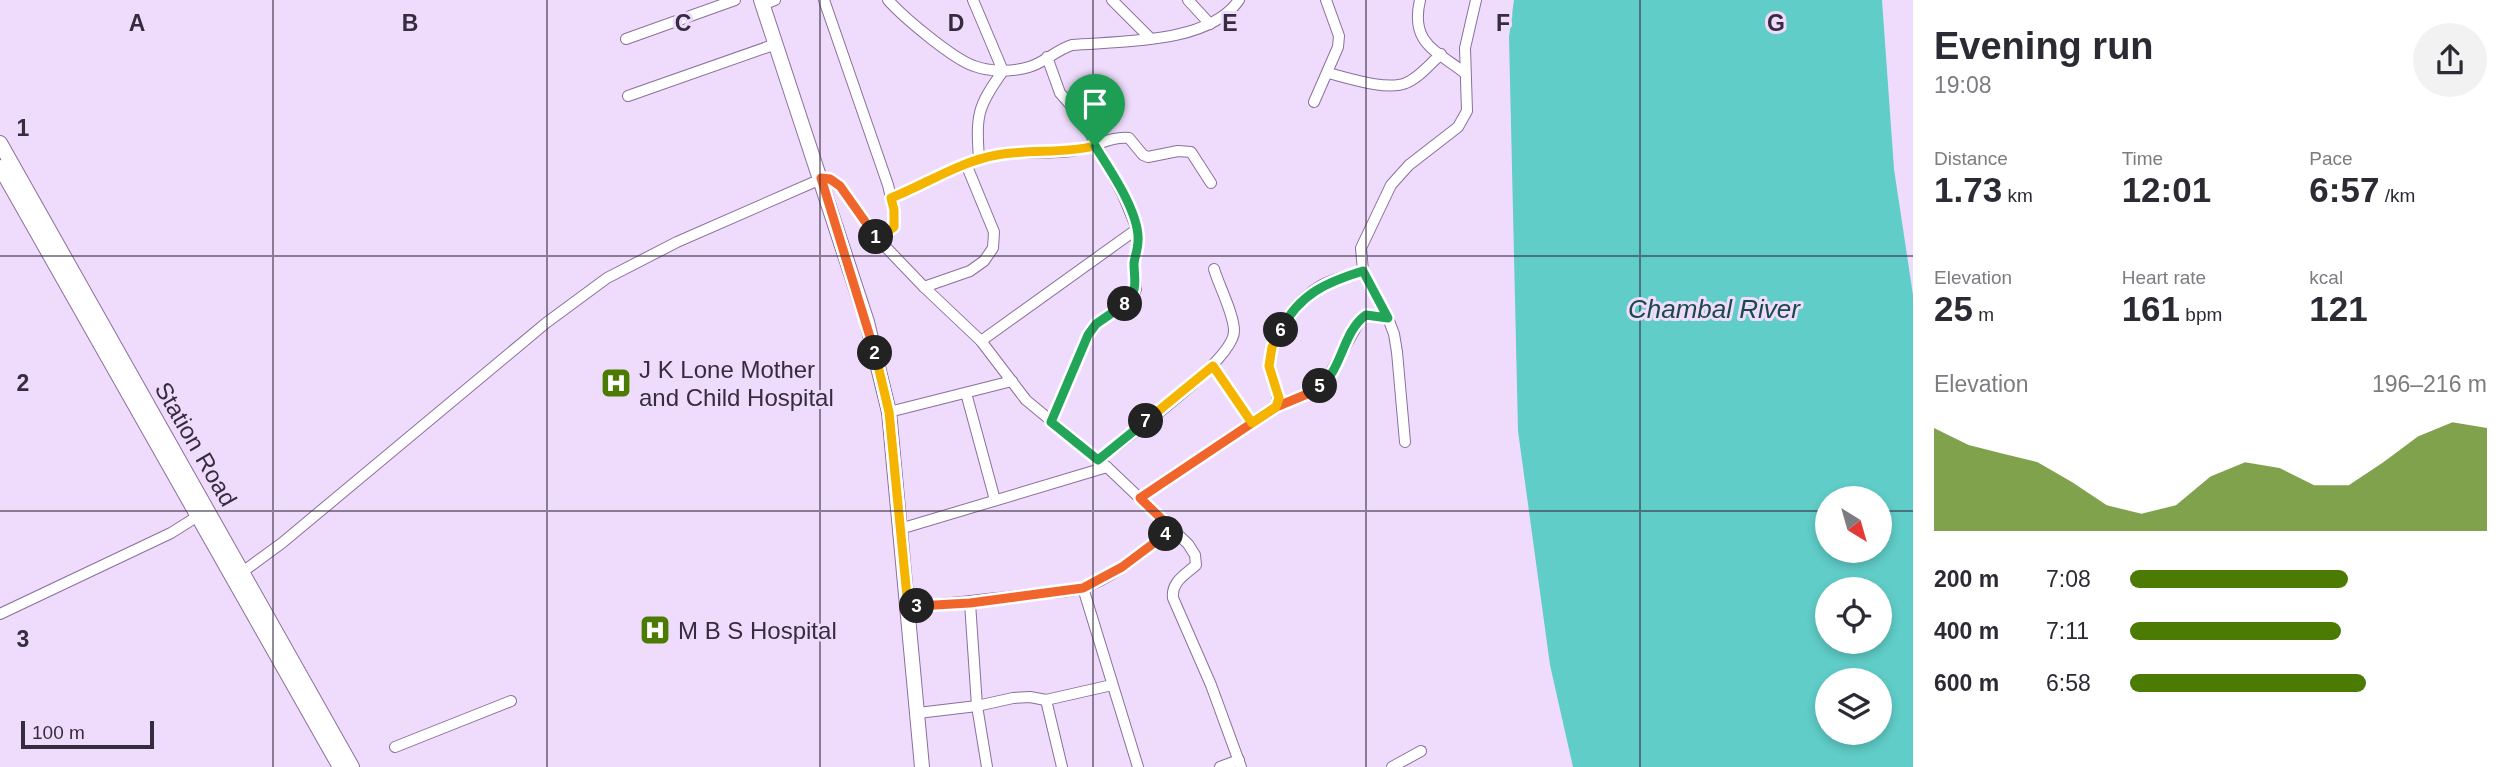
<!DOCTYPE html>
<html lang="en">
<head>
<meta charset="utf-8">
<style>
  :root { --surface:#fff; --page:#f2f2f3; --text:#2b2b33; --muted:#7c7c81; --accent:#4b7b02 }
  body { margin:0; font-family:Helvetica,sans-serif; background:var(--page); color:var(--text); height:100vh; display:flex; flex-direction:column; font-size:26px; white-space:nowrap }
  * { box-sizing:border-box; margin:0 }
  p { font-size:23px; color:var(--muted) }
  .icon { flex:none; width:38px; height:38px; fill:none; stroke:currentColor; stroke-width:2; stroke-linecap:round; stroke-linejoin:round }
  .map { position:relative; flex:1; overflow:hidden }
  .sheet { display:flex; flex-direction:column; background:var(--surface); width:595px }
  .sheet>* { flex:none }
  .needle { width:46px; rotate:143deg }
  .fabs { position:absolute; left:1815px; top:486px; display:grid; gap:14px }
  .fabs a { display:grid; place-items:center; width:77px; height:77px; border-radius:50%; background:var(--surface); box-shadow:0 4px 10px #0003; font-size:35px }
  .scale { position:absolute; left:21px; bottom:18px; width:133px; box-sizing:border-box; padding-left:7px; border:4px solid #372b3f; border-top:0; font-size:19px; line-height:24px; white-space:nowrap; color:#372b3f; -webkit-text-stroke:5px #efdcfc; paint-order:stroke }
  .pin { position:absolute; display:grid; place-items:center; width:60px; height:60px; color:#fff; margin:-72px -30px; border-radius:50% 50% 50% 0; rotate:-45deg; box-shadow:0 0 7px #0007 }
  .pin .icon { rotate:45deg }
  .km { position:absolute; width:35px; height:35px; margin:-18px; border-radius:50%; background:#222; color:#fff; font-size:19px; line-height:35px; text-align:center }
  .round { display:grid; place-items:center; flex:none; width:74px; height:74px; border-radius:37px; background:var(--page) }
  .head { display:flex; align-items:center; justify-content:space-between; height:119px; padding:0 21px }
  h1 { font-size:38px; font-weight:800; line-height:52px }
  .stats { display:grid; grid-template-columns:repeat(3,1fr); gap:10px; height:119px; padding:7px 21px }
  .stats div { display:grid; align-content:center }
  .stats b { font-size:35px; font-weight:800 }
  .stats small { font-size:19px; font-weight:400 }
  .stats p { font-size:19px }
  .chart { height:196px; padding:14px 21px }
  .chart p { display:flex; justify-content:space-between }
  .chart svg { width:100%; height:126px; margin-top:7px; fill:var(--accent); opacity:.7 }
  ul { padding:0 21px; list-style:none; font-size:23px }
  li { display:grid; grid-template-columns:112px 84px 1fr; align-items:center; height:52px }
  li i { height:18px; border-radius:9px; background:var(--accent) }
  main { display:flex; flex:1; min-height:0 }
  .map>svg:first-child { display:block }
  .water { fill:#60cdc8; fill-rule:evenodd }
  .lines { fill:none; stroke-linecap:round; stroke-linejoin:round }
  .street-casing { stroke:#8b6f9e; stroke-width:12 }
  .secondary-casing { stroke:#8b6f9e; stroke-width:16 }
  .street { stroke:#fff; stroke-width:10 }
  .secondary { stroke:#fff; stroke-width:14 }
  .split-1-casing { stroke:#fff; stroke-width:14 }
  .split-2-casing { stroke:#fff; stroke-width:14 }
  .split-3-casing { stroke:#fff; stroke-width:14 }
  .split-4-casing { stroke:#fff; stroke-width:14 }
  .split-5-casing { stroke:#fff; stroke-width:14 }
  .split-6-casing { stroke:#fff; stroke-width:14 }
  .split-7-casing { stroke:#fff; stroke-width:14 }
  .split-8-casing { stroke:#fff; stroke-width:14 }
  .split-9-casing { stroke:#fff; stroke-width:14 }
  .split-1 { stroke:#f5b400; stroke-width:9 }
  .split-2 { stroke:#f0652b; stroke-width:9 }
  .split-3 { stroke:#f5b400; stroke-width:9 }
  .split-4 { stroke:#f0652b; stroke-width:9 }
  .split-5 { stroke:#f0652b; stroke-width:9 }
  .split-6 { stroke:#22a559; stroke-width:9 }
  .split-7 { stroke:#f5b400; stroke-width:9 }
  .split-8 { stroke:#22a559; stroke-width:9 }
  .split-9 { stroke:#22a559; stroke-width:9 }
  .grid { fill:none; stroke:#372b3f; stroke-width:2; stroke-opacity:0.55 }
  .labels { text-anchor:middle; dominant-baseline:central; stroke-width:6; stroke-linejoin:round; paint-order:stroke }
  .poi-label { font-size:24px; fill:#372b3f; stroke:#efdcfc; text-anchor:start }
  .street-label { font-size:24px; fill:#372b3f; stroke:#efdcfc }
  .water-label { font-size:26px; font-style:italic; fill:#1a4a48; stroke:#efdcfc }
  .grid-label { font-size:23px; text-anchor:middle; font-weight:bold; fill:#372b3f; stroke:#efdcfc; stroke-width:6; stroke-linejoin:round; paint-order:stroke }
</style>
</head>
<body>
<main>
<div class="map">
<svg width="1913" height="767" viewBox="0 0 1913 767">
  <rect width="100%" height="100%" fill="#efdcfc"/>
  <path class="water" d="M 1514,0 L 1882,0 L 1894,169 L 1913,295 L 1913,767 L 1573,767 L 1550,665 L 1518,431 L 1509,37 ZM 1827,499 L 1880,499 L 1880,551 L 1827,551 ZM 1827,590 L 1880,590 L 1880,642 L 1827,642 ZM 1827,681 L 1880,681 L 1880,733 L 1827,733 Z"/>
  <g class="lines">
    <g class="street-casing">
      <g id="street">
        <path d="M 824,0 L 888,185 L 894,210 L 894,227 L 878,239"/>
        <path d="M 888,0 C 903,17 953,59 974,66 C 990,72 1013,72 1029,67 C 1044,63 1056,50 1072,45 C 1121,41 1209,44 1239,0"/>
        <path d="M 973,0 L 1003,71 C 977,107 976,115 979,159"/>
        <path d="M 1112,0 L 1150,38"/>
        <path d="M 1188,0 L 1210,24"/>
        <path d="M 1420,0 C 1410,43 1435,50 1465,73"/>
        <path d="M 763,5 L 775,0"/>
        <path d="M 626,39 L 735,0"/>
        <path d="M 1047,57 L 1060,93 L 1082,118 L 1123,195 L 1137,229 L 1138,243 L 1134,266 L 1136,289 L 1132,298 L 1096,324 L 1088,336 L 1051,422"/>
        <path d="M 1328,73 C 1348,78 1387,91 1406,83 C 1419,78 1430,64 1441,54"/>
        <path d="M 628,96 L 776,44"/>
        <path d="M 1314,102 L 1338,47 L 1339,36 L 1326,0"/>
        <path d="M 891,198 C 926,184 960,162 996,155 C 1023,150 1050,155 1077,150 C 1095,147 1111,136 1129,138 L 1143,155 L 1148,157 L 1178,151 L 1191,152 L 1211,183"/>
        <path d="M 924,287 L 970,271 L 984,261 L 993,248 L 994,232 L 966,164"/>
        <path d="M 981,341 L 1137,229"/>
        <path d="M 1213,366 L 1252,423"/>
        <path d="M 966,393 L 995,500"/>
        <path d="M 1276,406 L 1312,392 L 1325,383 L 1360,320 L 1366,315 L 1388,318"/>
        <path d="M 889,412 L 1012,381"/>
        <path d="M 1405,442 L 1397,352 L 1394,334 L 1388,318 L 1363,271 L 1361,248 L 1391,185 L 1409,165 L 1458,127 L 1467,111 L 1465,48 L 1476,0"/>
        <path d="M 1099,460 C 1124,439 1235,360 1234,331 C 1234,314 1219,286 1214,269"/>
        <path d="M 1140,498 L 1276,406 C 1281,391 1270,380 1270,365 C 1269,335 1297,299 1322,285 C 1335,278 1350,275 1363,271"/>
        <path d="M 900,529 L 1107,467"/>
        <path d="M 241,573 L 282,543 L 546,323 L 607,278 L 677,242 L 821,179 L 830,179 L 840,186 L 878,239 L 924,287 L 981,341 L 1026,400 L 1107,467 L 1188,544 L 1195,555 L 1196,565 C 1185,575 1171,582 1173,598 L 1211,685 L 1241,767"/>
        <path d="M 1083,588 L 1138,767"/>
        <path d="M 970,603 L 977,706 L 987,767"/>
        <path d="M 908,607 C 951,604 993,598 1035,594 C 1051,592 1068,593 1083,588 C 1117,576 1144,550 1172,529"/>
        <path d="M 0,614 L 171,533 L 198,516"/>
        <path d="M 1046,700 L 1062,767"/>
        <path d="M 918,713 L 977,706 L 1013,698 L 1030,697 L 1046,700 L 1112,685"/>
        <path d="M 395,747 L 511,701"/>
        <path d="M 1220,767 L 1239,760"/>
        <path d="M 1392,767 L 1421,751"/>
      </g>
    </g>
    <g class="secondary-casing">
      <g id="secondary">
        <path d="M 761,0 L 867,322 L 889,412 L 922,767"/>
        <path d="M 0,143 L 352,767"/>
        <path d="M 0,167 L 340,767"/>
      </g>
    </g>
    <use href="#street" class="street"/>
    <use href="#secondary" class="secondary"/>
  </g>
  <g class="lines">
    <g class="split-1-casing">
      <path id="split-1" d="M 876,237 L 878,239 L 894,227 L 894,210 L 891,198 C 926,184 961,161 997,155 C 1030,149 1062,154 1095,146"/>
    </g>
    <g class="split-2-casing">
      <path id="split-2" d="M 875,353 L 821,178 L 830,179 L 840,186 L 876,237"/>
    </g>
    <g class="split-3-casing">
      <path id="split-3" d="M 875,353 L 889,412 L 908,607 L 917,606"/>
    </g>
    <g class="split-4-casing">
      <path id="split-4" d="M 917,606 L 970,603 L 1083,588 L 1122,567 L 1166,534"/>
    </g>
    <g class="split-5-casing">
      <path id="split-5" d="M 1166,534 L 1172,529 L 1140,498 L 1276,407 L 1312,392 L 1320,386"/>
    </g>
    <g class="split-6-casing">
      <path id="split-6" d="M 1281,330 C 1299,294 1327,282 1363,271 L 1388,318 L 1366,315 C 1342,332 1343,369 1320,386"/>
    </g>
    <g class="split-7-casing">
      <path id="split-7" d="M 1146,421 L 1213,366 L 1252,423 L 1276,407 L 1279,398 L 1269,366 L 1272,347 L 1281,330"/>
    </g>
    <g class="split-8-casing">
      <path id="split-8" d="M 1125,304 L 1096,324 L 1088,335 L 1051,422 L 1098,460 L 1146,421"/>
    </g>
    <g class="split-9-casing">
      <path id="split-9" d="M 1095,146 C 1110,170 1140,213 1138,241 C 1138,249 1135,256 1134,263 C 1134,280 1139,291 1125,304"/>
    </g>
    <use href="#split-1" class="split-1"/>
    <use href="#split-2" class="split-2"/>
    <use href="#split-3" class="split-3"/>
    <use href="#split-4" class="split-4"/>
    <use href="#split-5" class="split-5"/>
    <use href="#split-6" class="split-6"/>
    <use href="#split-7" class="split-7"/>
    <use href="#split-8" class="split-8"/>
    <use href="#split-9" class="split-9"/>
  </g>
  <path class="grid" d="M 273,0 L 273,767M 547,0 L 547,767M 820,0 L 820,767M 1093,0 L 1093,767M 1366,0 L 1366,767M 1640,0 L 1640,767M 0,256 L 1913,256M 0,511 L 1827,511M 1880,511 L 1913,511"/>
  <defs>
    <g id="hospital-square" transform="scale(1.575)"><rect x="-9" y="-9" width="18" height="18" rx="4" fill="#4b7b02" stroke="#efdcfc"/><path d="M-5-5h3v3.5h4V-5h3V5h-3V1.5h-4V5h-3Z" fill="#fff"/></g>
  </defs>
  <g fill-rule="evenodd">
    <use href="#hospital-square" x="616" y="383"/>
    <use href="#hospital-square" x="655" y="630"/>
  </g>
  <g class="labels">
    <g class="poi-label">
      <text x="639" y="369">J K Lone Mother<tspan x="639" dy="28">and Child Hospital</tspan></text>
      <text x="678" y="630">M B S Hospital</text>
    </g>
    <g class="street-label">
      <text transform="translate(196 444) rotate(60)">Station Road</text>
    </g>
    <g class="water-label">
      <text x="1714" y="309">Chambal River</text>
    </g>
  </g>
  <g class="grid-label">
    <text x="137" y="31">A</text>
    <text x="410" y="31">B</text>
    <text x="683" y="31">C</text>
    <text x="956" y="31">D</text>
    <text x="1230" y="31">E</text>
    <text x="1503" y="31">F</text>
    <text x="1776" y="31">G</text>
    <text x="23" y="136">1</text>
    <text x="23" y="391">2</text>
    <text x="23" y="647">3</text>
  </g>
</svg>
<div class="fabs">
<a><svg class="needle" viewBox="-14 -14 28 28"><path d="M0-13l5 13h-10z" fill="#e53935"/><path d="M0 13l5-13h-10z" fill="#7c7c81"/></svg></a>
<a><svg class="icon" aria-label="locate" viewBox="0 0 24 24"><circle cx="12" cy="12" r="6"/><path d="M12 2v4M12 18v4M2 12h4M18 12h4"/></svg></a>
<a><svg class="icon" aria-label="layers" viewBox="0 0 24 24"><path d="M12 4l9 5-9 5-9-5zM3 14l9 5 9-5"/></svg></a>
</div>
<div class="scale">100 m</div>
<div class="pin" style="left:1095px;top:146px;background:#1e9e55"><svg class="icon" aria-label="arrive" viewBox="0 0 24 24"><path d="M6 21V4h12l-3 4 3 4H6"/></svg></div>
<b class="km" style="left:876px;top:237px">1</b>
<b class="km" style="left:875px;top:353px">2</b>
<b class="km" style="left:917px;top:606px">3</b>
<b class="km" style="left:1166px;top:534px">4</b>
<b class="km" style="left:1320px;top:386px">5</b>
<b class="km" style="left:1281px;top:330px">6</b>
<b class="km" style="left:1146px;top:421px">7</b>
<b class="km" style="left:1125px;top:304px">8</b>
</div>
<section class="sheet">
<div class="head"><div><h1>Evening run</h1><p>19:08</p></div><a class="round"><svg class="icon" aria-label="share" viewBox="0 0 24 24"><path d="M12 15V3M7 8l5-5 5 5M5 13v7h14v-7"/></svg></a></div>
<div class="stats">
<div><p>Distance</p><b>1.73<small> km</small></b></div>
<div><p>Time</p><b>12:01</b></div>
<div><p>Pace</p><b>6:57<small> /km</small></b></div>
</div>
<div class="stats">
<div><p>Elevation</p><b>25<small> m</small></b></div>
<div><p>Heart rate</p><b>161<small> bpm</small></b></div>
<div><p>kcal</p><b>121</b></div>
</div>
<div class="chart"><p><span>Elevation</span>196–216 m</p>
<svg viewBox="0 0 160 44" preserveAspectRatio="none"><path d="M0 44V8L10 14L20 17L30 20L40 27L50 35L60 38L70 35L80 25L90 20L100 22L110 28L120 28L130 20L140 11L150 6L160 8V44z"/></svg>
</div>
<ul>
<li><b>200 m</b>7:08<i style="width:61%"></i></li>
<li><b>400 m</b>7:11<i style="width:59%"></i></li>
<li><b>600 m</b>6:58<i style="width:66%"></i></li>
</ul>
</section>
</main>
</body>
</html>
